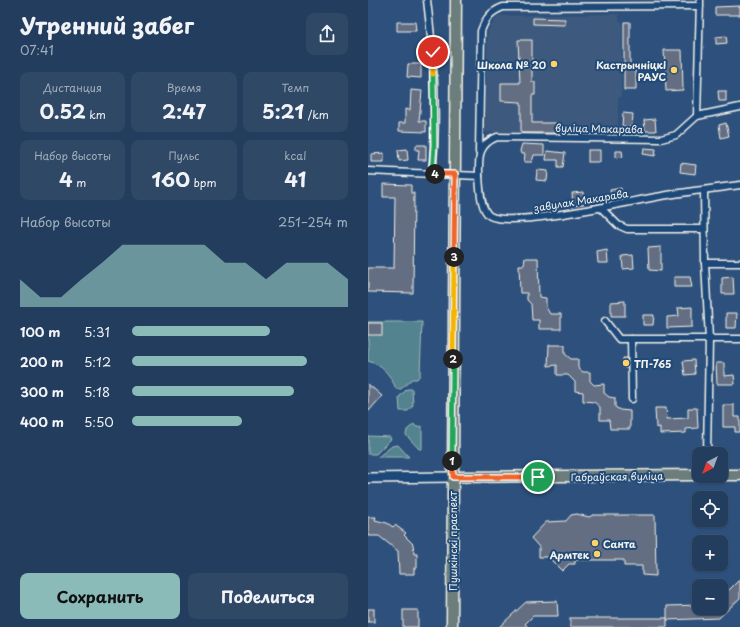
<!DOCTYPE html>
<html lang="ru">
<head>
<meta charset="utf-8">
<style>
  :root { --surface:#223d5d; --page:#2e4866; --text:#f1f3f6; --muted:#a2aebc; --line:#3f5672; --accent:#8bbbb9 }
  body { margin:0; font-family:"Playpen Sans",sans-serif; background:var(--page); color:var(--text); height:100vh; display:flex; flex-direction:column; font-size:15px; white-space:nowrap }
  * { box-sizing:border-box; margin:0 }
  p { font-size:13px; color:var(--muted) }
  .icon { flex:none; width:22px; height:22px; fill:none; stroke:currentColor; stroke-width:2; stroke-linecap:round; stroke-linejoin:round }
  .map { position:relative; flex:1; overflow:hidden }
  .details { display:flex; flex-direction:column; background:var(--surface); width:368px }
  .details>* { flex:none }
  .needle { width:26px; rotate:221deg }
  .controls { position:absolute; left:324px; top:447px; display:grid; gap:8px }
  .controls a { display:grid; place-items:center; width:36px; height:36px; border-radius:8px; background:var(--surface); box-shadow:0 1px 3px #0004,0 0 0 1px var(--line); font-size:20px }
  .pin { position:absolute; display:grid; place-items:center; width:34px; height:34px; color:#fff; margin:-17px; border:2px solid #fff; border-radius:50%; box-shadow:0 1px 4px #0007 }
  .km { position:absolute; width:20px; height:20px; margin:-10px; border-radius:50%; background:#222; color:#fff; font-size:11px; line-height:20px; text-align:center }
  .round { display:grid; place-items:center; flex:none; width:42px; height:42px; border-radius:8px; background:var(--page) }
  .summary { display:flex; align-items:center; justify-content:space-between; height:68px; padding:0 20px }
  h1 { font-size:22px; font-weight:700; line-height:30px }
  .stats { display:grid; grid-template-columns:repeat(3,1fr); gap:6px; height:68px; padding:4px 20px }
  .stats div { display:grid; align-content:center; border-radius:8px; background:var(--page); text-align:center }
  .stats b { font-size:20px; font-weight:700 }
  .stats small { font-size:11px; font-weight:400 }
  .stats p { font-size:11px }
  .chart { height:112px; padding:8px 20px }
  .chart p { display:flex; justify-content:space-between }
  .chart svg { width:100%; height:72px; margin-top:4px; fill:var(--accent); opacity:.7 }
  .button { display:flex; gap:8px; margin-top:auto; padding:8px 20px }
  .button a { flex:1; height:46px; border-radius:8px; background:var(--accent); color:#111; font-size:16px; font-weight:700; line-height:46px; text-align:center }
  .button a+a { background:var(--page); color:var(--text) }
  ul { padding:0 20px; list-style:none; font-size:13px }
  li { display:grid; grid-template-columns:64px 48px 1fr; align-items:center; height:30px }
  li i { height:10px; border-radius:5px; background:var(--accent) }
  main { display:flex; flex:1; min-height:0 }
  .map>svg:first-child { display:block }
  .built { fill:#3d5a7e }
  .green { fill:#52838e; stroke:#a3babb }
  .building { fill:#636e83; stroke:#f4f1e8 }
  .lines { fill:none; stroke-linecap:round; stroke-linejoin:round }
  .street-casing { stroke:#f4f1e8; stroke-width:9 }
  .secondary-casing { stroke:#f4f1e8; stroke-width:12 }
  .primary-casing { stroke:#f4f1e8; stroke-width:13 }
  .street { stroke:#1f4a7a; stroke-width:6 }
  .secondary { stroke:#1f4a7a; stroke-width:9 }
  .primary { stroke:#6c7e7c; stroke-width:10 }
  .split-1-casing { stroke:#fff; stroke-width:8 }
  .split-2-casing { stroke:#fff; stroke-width:8 }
  .split-3-casing { stroke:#fff; stroke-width:8 }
  .split-4-casing { stroke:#fff; stroke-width:8 }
  .split-5-casing { stroke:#fff; stroke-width:8 }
  .split-6-casing { stroke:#fff; stroke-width:8 }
  .split-1 { stroke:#f0652b; stroke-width:5 }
  .split-2 { stroke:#22a559; stroke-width:5 }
  .split-3 { stroke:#f5b400; stroke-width:5 }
  .split-4 { stroke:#f0652b; stroke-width:5 }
  .split-5 { stroke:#22a559; stroke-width:5 }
  .split-6 { stroke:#f5b400; stroke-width:5 }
  .poi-dot { fill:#ffd166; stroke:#1f4a7a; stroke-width:1.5 }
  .labels { text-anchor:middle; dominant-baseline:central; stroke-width:4; stroke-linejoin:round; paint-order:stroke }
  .poi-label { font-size:10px; font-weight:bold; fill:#f4f1e8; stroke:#1f4a7a; text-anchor:end }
  .street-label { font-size:10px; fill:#f4f1e8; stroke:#1f4a7a }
</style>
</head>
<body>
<main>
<section class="details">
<div class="summary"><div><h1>Утренний забег</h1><p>07:41</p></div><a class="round"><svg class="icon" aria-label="share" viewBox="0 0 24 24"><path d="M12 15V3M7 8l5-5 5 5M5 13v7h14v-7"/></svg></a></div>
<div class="stats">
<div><p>Дистанция</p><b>0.52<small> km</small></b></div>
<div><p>Время</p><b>2:47</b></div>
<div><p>Темп</p><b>5:21<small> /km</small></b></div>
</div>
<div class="stats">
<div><p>Набор высоты</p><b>4<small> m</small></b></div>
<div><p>Пульс</p><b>160<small> bpm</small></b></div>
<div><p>kcal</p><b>41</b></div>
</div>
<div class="chart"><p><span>Набор высоты</span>251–254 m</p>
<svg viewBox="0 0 160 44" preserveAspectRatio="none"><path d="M0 44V27L10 38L20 38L30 27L40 17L50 6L60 6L70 6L80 6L90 6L100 17L110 17L120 27L130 17L140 17L150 17L160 27V44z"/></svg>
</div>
<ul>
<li><b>100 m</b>5:31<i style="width:64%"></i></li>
<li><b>200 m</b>5:12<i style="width:81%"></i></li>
<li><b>300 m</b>5:18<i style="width:75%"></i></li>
<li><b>400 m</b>5:50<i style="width:51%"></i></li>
</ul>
<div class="button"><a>Сохранить</a><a>Поделиться</a></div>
</section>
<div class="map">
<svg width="372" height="627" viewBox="0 0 372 627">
  <rect width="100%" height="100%" fill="#2d517c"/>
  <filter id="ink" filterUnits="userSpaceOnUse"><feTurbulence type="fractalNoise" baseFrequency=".025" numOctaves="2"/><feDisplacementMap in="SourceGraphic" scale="8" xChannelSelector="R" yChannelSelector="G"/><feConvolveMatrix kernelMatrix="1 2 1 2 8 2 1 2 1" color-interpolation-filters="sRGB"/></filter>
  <g filter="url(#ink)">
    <g class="built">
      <rect x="251" y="0" width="75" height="1"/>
      <path d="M 251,14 L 251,20 L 254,23 L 253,97 L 250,98 L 250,132 L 116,132 L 120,31 L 130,16 Z"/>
    </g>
    <g class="green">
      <path d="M 0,322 L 54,322 L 52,375 L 49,379 L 44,379 L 33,389 L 28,389 C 23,375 14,365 0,361 Z"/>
      <path d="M 39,389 L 44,389 L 45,405 L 40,411 L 32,411 L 31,397 Z"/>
      <path d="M 46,424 L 48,427 L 54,426 L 54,449 L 51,449 L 38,435 L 39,430 Z"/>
      <path d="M 0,436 L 22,437 L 23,439 L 8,454 L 0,454 Z"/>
      <path d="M 30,445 L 41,457 L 10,457 L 24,446 Z"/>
    </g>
    <g class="building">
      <path d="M 372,6 L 372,15 L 347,15 L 347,7 Z"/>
      <path d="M 165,18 L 197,19 L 197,25 L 165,24 Z"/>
      <path d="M 29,22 L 47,22 L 48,31 L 29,31 Z"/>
      <path d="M 256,22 L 262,22 L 262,70 L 268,70 L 268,90 L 256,90 Z"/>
      <path d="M 358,36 L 359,43 L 348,44 L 348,37 Z"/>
      <path d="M 150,40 L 164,40 L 164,82 L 167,82 L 167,95 L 164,95 L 164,123 L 188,123 L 188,133 L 153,133 L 153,102 L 133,101 L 133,83 L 152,83 Z"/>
      <path d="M 296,50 L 314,50 L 315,90 L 298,91 Z"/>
      <path d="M 40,64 L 53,64 L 53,78 L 39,77 Z"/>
      <path d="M 43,90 L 54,91 L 51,121 L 58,121 L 58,132 L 31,131 L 31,123 L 37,123 L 37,109 L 42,110 Z"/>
      <path d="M 350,91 L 358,91 L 358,101 L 351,101 Z"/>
      <path d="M 255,113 L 265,114 L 264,127 L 254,126 Z"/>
      <path d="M 287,119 L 288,131 L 277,131 L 276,120 Z"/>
      <path d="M 358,123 L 361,136 L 353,138 L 351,125 Z"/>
      <path d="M 154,144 L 176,145 L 176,155 L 166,155 L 164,162 L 156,162 L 157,154 L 153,154 L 152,151 Z"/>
      <path d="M 48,145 L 58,145 L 58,160 L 50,160 L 51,150 L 48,150 Z"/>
      <path d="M 276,148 L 288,149 L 287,156 L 275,154 Z"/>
      <path d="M 39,149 L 40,160 L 31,161 L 30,150 Z"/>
      <rect x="220" y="150" width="12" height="12"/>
      <path d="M 179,151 L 197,153 L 195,167 L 190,167 L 190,160 L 178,160 Z"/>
      <path d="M 248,151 L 254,151 L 255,157 L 248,158 Z"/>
      <path d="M 16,153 L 16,162 L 3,162 L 3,154 Z"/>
      <path d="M 313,163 L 328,165 L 327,174 L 312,172 Z"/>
      <path d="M 169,170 L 180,171 L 179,181 L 168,180 Z"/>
      <path d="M 15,184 L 43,185 L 43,193 L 46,193 L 45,293 L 0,292 L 0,268 L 26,268 L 27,197 L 15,197 Z"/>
      <path d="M 253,188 L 254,199 L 244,201 L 242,190 Z"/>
      <path d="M 215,192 L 216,204 L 205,205 L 204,193 Z"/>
      <path d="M 293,247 L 293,271 L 281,270 L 280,248 Z"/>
      <path d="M 239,250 L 240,263 L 230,263 L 229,252 Z"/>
      <path d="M 265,255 L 266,268 L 255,269 L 254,256 Z"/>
      <path d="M 157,258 L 170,258 L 171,297 L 178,298 L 178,307 L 182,314 L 193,314 L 193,329 L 171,329 L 171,320 L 164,320 L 163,304 L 159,300 L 159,293 L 152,293 L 151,265 L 156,265 Z"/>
      <path d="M 306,277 L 322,277 L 324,287 L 306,287 Z"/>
      <path d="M 365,277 L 366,294 L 354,294 L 354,278 Z"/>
      <path d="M 257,301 L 257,316 L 243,316 L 243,302 Z"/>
      <path d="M 324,307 L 324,327 L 299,328 L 299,317 L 311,316 L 310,308 Z"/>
      <path d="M 358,313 L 369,313 L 368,328 L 358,328 Z"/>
      <path d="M 275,315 L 286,315 L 285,325 L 275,325 Z"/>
      <rect x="0" y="323" width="14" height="12"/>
      <path d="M 181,345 L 197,345 L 197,354 L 203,359 L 210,359 L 210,368 L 215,372 L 222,372 L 222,381 L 226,385 L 236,384 L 236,393 L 241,397 L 247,398 L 247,407 L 252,410 L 262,411 L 262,429 L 242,429 L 241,420 L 232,420 L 232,407 L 226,402 L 215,401 L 215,392 L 207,391 L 207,382 L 200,375 L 189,375 L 189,365 L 180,366 Z"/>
      <path d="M 255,358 L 259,358 L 259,368 L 256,368 Z"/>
      <path d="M 326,360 L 327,374 L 317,375 L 315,361 Z"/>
      <path d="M 348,363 L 356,363 L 356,376 L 366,375 L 367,384 L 349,384 Z"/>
      <path d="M 0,384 L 14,396 L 0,412 Z"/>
      <path d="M 355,405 L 366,405 L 366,417 L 372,417 L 372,432 L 367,432 L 367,427 L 355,427 Z"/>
      <path d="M 287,408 L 298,408 L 299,419 L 320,418 L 320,408 L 329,408 L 330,428 L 318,429 L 318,433 L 292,434 L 292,427 L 288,428 Z"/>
      <path d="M 209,514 L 221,517 L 225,515 L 287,515 L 288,576 L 274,575 L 274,566 L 256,566 L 256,560 L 207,560 L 207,564 L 201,564 L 194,571 L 180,557 L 171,557 L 171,547 L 163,538 L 178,522 L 198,521 L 203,515 Z"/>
      <path d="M 0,517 L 8,517 L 7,520 L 19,523 L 25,527 L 27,525 L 38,533 L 36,535 L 45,544 L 46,554 L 49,554 L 49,568 L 46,568 L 46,574 L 31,574 L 30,551 L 11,536 L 0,536 Z"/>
      <path d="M 372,579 L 372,598 L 351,618 L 299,620 L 299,606 L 331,605 L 331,608 L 353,608 L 353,598 Z"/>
      <path d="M 189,601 L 190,616 L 165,616 L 157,624 L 160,627 L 131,627 L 158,602 Z"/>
      <rect x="0" y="609" width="6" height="13"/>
      <rect x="35" y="610" width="15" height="17"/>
      <rect x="202" y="618" width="97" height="9"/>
    </g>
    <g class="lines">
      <g class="street-casing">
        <g id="street">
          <path d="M 59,0 C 66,57 70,116 64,174"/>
          <path d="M 329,116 L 332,0"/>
          <path d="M 111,152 L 113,31 C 118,18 122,12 135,7 L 332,6"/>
          <path d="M 0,171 L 111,176 C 112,187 112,210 122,216 C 142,228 260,202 288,197 C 315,192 344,189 372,185"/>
          <path d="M 111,176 C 111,158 109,145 129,137 L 293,139 L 308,135 L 329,116 L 372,107"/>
          <path d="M 336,191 L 337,263 L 341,339 L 339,454"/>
          <path d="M 233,208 L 250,225 L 259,229 L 336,229"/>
          <path d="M 337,263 L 372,263"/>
          <path d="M 237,321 L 251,339 L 372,339"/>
          <path d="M 263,339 L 264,399"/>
        </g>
      </g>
      <g class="secondary-casing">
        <path id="secondary" d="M 0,478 L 85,477"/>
      </g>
      <g class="primary-casing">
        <g id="primary">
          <path d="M 353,475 L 372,475"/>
          <path d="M 85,477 L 331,475"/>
          <path d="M 84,627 L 88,0"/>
        </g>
      </g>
      <use href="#street" class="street"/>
      <use href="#secondary" class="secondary"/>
      <use href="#primary" class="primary"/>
    </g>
  </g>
  <g class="lines" filter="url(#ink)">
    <g class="split-1-casing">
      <path id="split-1" d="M 84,461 L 85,477 L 170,477"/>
    </g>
    <g class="split-2-casing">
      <path id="split-2" d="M 84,461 L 85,359"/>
    </g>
    <g class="split-3-casing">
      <path id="split-3" d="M 85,359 L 86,257"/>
    </g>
    <g class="split-4-casing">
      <path id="split-4" d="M 67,174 L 87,174 L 86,257"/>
    </g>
    <g class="split-5-casing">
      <path id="split-5" d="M 65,74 L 66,145 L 64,174 L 67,174"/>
    </g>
    <g class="split-6-casing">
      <path id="split-6" d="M 65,52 L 65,74"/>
    </g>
    <use href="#split-1" class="split-1"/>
    <use href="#split-2" class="split-2"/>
    <use href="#split-3" class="split-3"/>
    <use href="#split-4" class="split-4"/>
    <use href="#split-5" class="split-5"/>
    <use href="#split-6" class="split-6"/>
  </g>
  <g class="poi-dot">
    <circle cx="186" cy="64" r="4"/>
    <circle cx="306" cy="70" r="4"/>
    <circle cx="258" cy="363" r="4"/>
    <circle cx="227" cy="543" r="4"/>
    <circle cx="229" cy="554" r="4"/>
  </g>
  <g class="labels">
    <g class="poi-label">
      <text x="178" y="64">Школа № 20</text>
      <text x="298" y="64">Кастрычніцкі<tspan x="298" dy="12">РАУС</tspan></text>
      <text x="266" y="363" text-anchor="start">ТП-765</text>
      <text x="235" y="543" text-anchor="start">Санта</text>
      <text x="221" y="554">Армтек</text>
    </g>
    <g class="street-label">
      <text transform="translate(231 128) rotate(1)">вуліца Макарава</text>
      <text transform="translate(213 200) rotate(-9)">завулак Макарава</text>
      <text transform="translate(249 476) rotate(-1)">Габраўская вуліца</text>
      <text transform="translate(84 541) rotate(-90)">Пушкінскі праспект</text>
    </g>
  </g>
</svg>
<div class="controls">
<a><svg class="needle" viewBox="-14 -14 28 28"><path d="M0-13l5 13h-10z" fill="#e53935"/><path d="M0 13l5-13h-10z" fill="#a2aebc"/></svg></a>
<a><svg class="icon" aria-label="locate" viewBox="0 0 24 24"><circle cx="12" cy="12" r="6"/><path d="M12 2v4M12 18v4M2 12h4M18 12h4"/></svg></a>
<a>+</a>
<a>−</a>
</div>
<div class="pin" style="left:170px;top:477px;background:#1e9e55"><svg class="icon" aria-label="arrive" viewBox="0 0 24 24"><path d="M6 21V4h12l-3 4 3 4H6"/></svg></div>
<div class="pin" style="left:65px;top:52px;background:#d93025"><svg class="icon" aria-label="check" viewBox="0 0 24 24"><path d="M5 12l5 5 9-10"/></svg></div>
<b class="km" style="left:84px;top:461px">1</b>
<b class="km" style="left:85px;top:359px">2</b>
<b class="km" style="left:86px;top:257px">3</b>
<b class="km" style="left:67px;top:174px">4</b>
</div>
</main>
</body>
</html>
